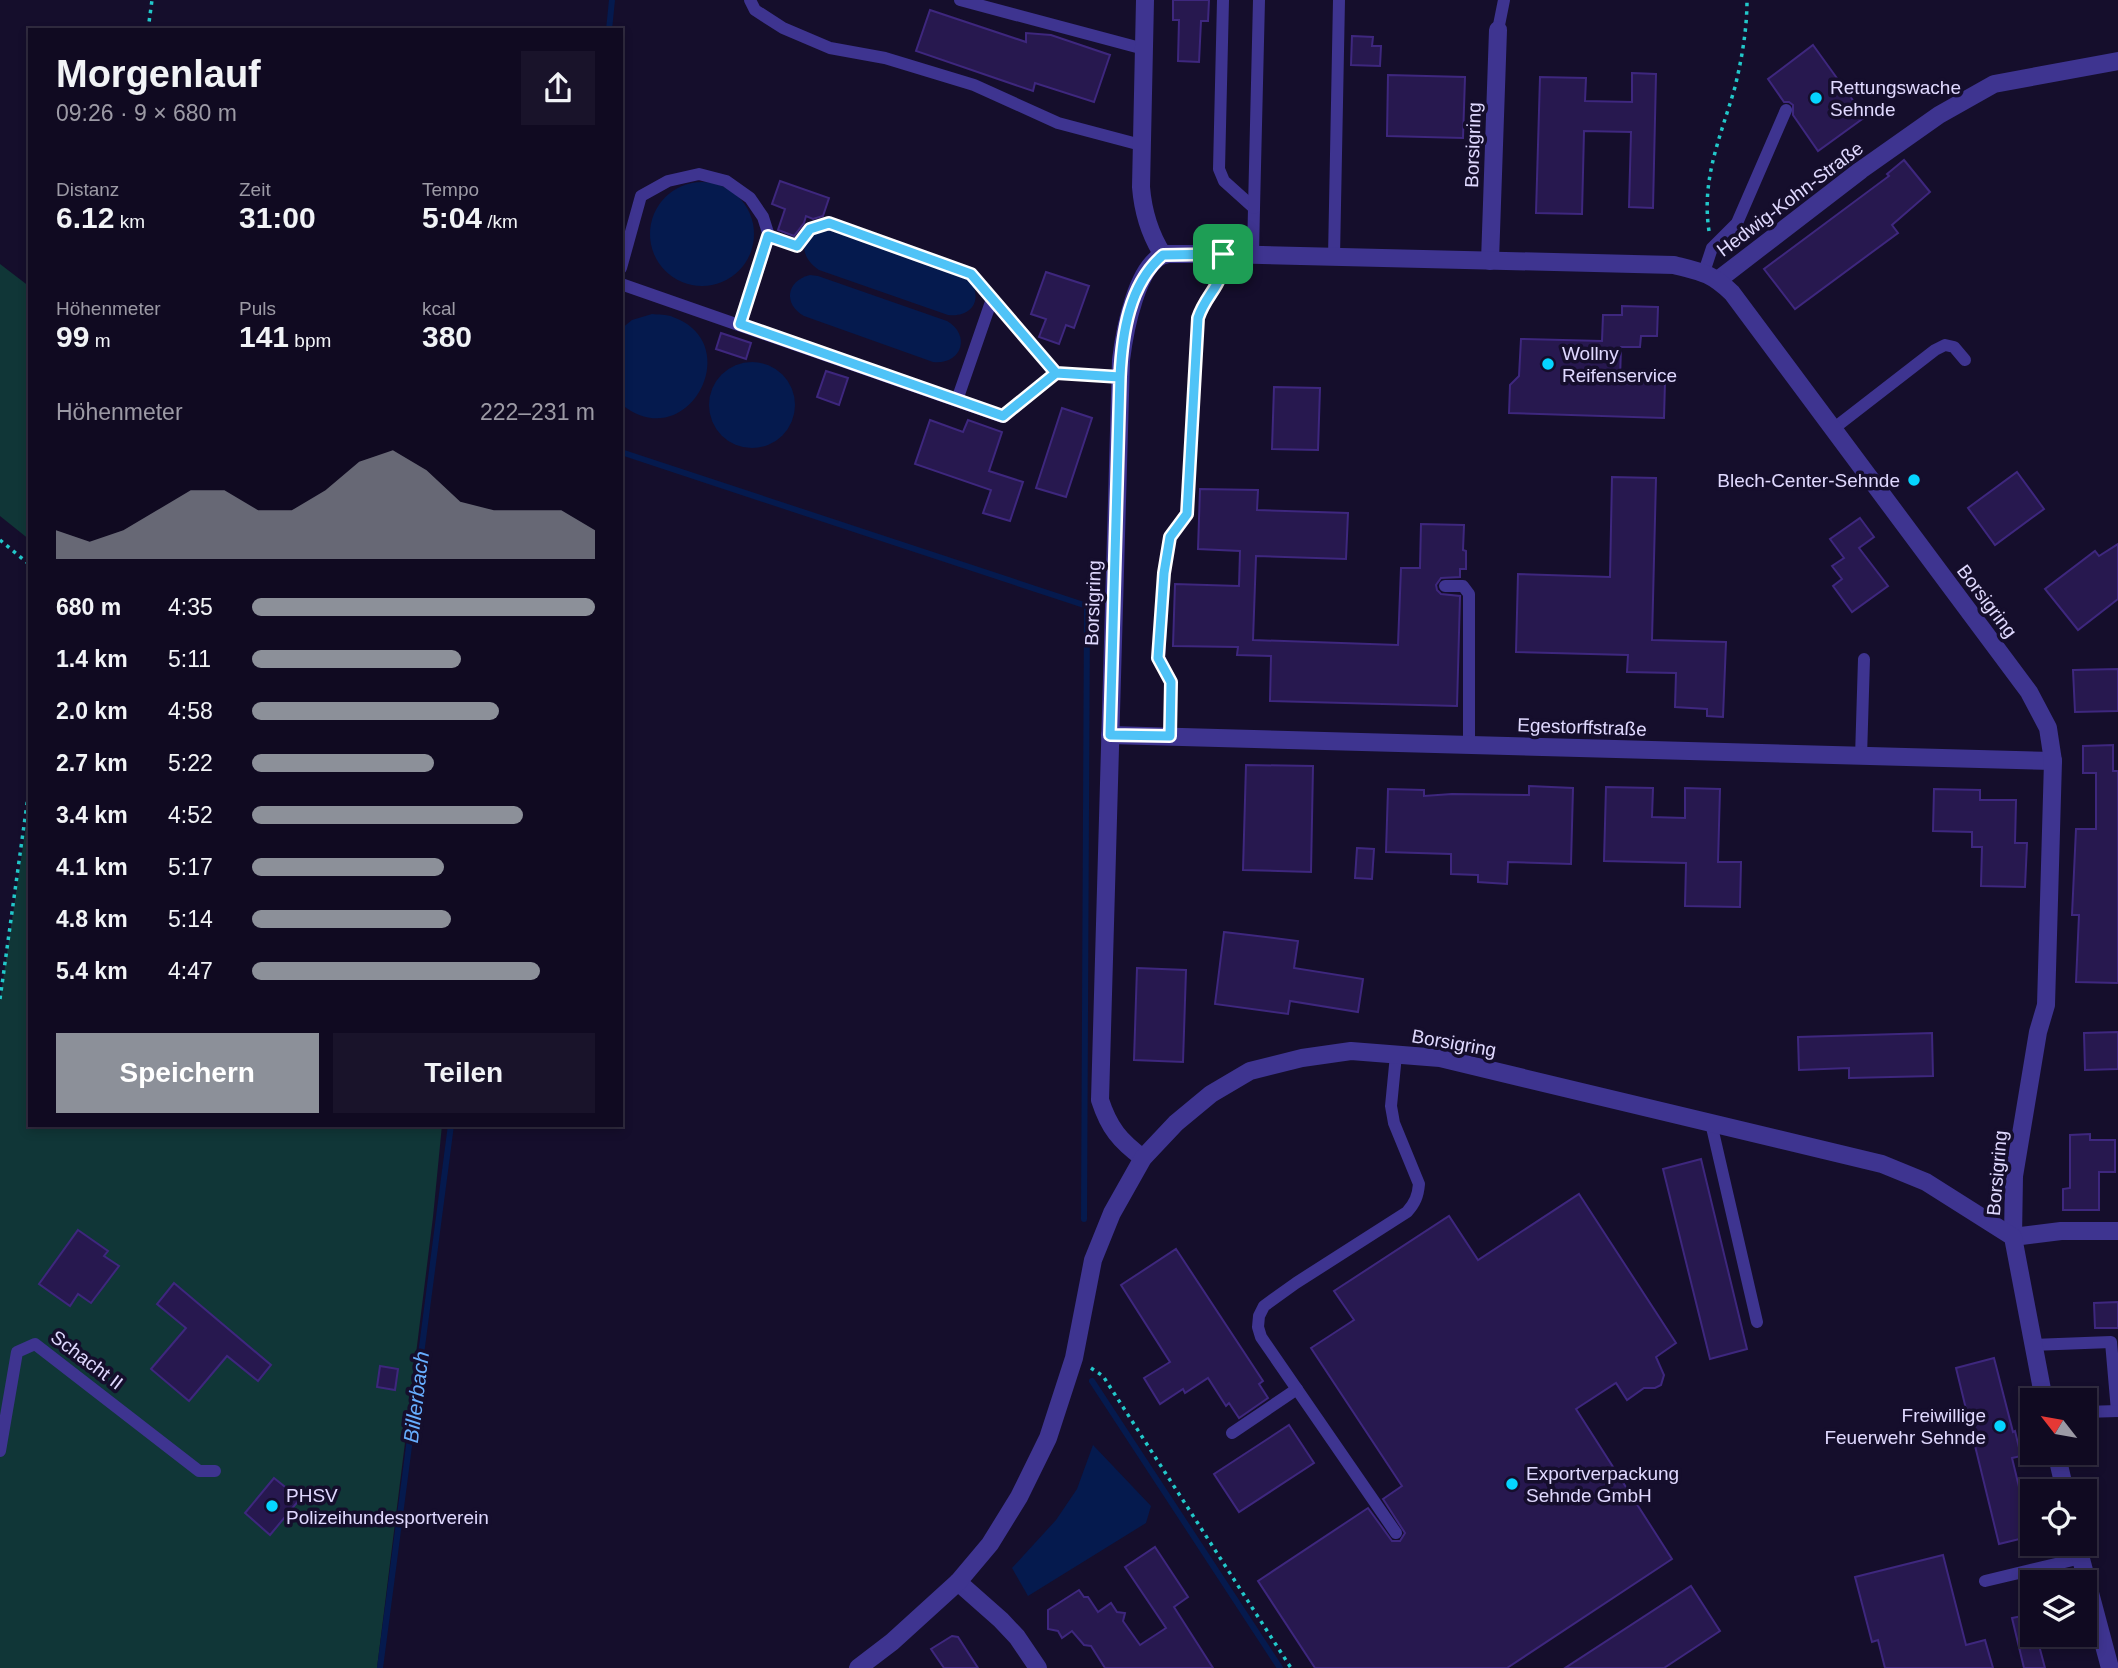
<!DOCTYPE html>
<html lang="de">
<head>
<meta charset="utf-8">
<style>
  :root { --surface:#100a21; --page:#19132a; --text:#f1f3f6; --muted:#9c9aa5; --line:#302b3f; --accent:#8c9099 }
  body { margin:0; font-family:Helvetica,sans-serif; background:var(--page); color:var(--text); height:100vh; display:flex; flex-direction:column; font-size:26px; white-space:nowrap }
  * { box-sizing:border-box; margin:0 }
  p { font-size:23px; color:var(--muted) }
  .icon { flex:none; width:38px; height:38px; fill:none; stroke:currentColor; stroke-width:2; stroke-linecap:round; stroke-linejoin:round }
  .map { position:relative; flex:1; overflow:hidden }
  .side { position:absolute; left:28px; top:28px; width:595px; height:1099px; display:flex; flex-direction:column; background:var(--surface); border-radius:0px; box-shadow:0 4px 10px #0003,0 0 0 2px var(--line) }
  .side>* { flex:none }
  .needle { width:46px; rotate:301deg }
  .controls { position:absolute; left:2020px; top:1388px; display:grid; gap:14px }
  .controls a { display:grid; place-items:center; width:77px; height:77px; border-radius:0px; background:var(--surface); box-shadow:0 4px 10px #0003,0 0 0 2px var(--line); font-size:35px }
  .pin { position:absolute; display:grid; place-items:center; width:60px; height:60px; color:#fff; margin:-30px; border-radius:14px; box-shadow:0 4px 10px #0006 }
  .round { display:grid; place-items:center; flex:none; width:74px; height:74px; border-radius:0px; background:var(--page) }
  .head { display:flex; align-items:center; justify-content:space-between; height:119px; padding:0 28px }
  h1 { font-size:38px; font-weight:800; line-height:52px }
  .metrics { display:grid; grid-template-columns:repeat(3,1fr); gap:10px; height:119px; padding:7px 28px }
  .metrics div { display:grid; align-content:center }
  .metrics b { font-size:30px; font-weight:800 }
  .metrics small { font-size:19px; font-weight:400 }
  .metrics p { font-size:19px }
  .chart { height:196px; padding:14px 28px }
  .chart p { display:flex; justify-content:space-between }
  .chart svg { width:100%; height:126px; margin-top:7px; fill:var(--accent); opacity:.7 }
  .button { display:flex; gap:14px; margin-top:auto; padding:14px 28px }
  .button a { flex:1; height:80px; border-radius:0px; background:var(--accent); color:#fff; font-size:28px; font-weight:800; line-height:80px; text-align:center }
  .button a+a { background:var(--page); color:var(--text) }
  ul { padding:0 28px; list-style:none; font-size:23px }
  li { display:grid; grid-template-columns:112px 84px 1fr; align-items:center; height:52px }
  li i { height:18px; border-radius:9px; background:var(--accent) }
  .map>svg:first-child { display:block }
  .green { fill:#103637 }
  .water { fill:#051a4e }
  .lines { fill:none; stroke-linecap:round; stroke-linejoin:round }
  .stream { stroke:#051a4e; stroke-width:6 }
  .building { fill:#27184f; stroke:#3e277e; stroke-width:2 }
  .path { stroke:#22c8ca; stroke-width:3.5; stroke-dasharray:3.5 5; stroke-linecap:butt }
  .service { stroke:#3e3490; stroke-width:12 }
  .minor { stroke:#3e3490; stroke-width:18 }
  .route-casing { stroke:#fff; stroke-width:14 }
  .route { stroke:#4fc3f7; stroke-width:9 }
  .poi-dot { fill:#05d5ff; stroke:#150e2c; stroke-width:2.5 }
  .labels { text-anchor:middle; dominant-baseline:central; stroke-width:7; stroke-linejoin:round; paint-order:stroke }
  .poi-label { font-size:19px; fill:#e0d9ff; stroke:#150e2c; text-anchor:start }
  .street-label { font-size:19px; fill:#e0d9ff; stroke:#150e2c }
  .water-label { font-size:21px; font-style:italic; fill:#67aeff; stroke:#150e2c }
</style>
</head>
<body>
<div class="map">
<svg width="2118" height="1668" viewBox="0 0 2118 1668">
  <rect width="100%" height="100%" fill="#150e2c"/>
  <g class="green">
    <path d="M 0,264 L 30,287 L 30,540 L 0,516 Z"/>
    <path d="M 30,799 L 30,1125 L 442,1125 L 433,1217 L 377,1668 L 0,1668 L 0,1000 Z"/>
  </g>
  <g class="water">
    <circle cx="702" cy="234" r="52"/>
    <path d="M 824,228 L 969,279 C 984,299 972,318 948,315 L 819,270 C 808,263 798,248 809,236 C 813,233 820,231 824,228 Z"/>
    <path d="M 810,275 L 818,276 L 947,321 C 972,336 961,365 933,362 L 804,316 C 783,304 786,281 810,275 Z"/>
    <path d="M 652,314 C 658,315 667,314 673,317 C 748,344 687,458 621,404 L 621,329 L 632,320 Z"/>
    <circle cx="752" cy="405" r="43"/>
    <path d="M 1093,1445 L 1151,1506 L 1146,1523 L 1028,1596 L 1012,1568 L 1056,1520 L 1077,1489 Z"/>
  </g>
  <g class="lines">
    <g class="stream">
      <path d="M 609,30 L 612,0"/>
      <path d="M 621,452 L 1087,606 L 1084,1219"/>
      <path d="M 1092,1381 L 1280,1668"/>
      <path d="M 380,1668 L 451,1125"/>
    </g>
  </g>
  <g class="building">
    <path d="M 1173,0 L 1209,0 L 1208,21 L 1201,21 L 1199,62 L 1178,61 L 1179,20 L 1173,20 Z"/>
    <path d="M 930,10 L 1026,42 L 1026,33 L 1051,35 L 1110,55 L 1094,102 L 1035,83 L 1033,91 L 916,51 Z"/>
    <path d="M 1352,36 L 1373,37 L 1372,46 L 1381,46 L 1380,66 L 1351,65 Z"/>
    <path d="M 1813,45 L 1865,117 L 1818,151 L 1793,115 L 1793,105 L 1789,102 L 1784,102 L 1768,79 Z"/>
    <path d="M 1632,73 L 1656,74 L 1653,208 L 1629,207 L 1631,132 L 1584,131 L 1582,214 L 1536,213 L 1540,77 L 1586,78 L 1585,101 L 1632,102 Z"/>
    <path d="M 1388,75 L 1465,77 L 1463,138 L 1387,136 Z"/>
    <path d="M 1904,160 L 1930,192 L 1892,225 L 1898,233 L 1795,309 L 1764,269 L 1889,176 L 1887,174 Z"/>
    <path d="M 780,181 L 829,198 L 823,216 L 813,219 L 806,216 L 804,223 L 794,236 L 778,230 L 785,209 L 772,204 Z"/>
    <path d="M 1046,272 L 1089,286 L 1074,328 L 1066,325 L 1059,344 L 1039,337 L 1046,319 L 1031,314 Z"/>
    <path d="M 1622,306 L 1658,307 L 1657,336 L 1641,336 L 1640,347 L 1621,347 L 1620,380 L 1665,381 L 1664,418 L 1509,413 L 1510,385 L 1519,376 L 1521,339 L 1602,341 L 1603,315 L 1622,315 Z"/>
    <path d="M 721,333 L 751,343 L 746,359 L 716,349 Z"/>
    <path d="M 826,371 L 848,378 L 839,405 L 817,397 Z"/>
    <path d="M 1274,387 L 1320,388 L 1318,450 L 1272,449 Z"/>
    <path d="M 1062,408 L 1092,418 L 1066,497 L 1036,488 Z"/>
    <path d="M 930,420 L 963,432 L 968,420 L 1002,432 L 989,471 L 1023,482 L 1010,521 L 983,513 L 991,490 L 915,464 Z"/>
    <path d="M 2017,472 L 2044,509 L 1995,545 L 1968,508 Z"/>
    <path d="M 1612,477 L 1656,478 L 1652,640 L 1726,642 L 1723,717 L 1707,716 L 1707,709 L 1675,707 L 1676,673 L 1627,672 L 1628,655 L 1516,652 L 1518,574 L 1610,577 Z"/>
    <path d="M 1200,489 L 1258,490 L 1257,510 L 1348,513 L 1346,559 L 1256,556 L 1253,640 L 1398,645 L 1401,568 L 1420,568 L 1421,524 L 1464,525 L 1463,550 L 1466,551 L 1466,569 L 1460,569 L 1460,577 L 1441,578 L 1436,585 L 1437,590 L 1441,594 L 1460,596 L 1457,706 L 1270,701 L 1271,656 L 1237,655 L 1238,647 L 1173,646 L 1175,584 L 1239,586 L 1240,551 L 1198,549 Z"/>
    <path d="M 1860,518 L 1874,537 L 1859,548 L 1888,586 L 1852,612 L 1833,586 L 1842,579 L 1832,566 L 1844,558 L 1830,539 Z"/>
    <path d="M 2118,544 L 2118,599 L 2078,630 L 2045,589 L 2095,551 L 2099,556 Z"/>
    <path d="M 2118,669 L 2118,711 L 2075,712 L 2073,670 Z"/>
    <path d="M 2113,745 L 2113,771 L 2118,771 L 2118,983 L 2076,982 L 2079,915 L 2072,915 L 2076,829 L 2096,829 L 2096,773 L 2083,773 L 2083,746 Z"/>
    <path d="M 1246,765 L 1313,766 L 1311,872 L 1243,870 Z"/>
    <path d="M 1529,786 L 1573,788 L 1571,864 L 1508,862 L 1507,884 L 1478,882 L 1478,875 L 1451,874 L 1451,854 L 1386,852 L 1388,789 L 1424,790 L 1424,796 L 1452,794 L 1529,795 Z"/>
    <path d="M 1606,787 L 1653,788 L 1652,817 L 1685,818 L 1685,788 L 1720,789 L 1718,862 L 1741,862 L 1740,907 L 1685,906 L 1686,863 L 1604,861 Z"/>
    <path d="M 1934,789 L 1980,790 L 1980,800 L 2016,800 L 2015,843 L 2027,843 L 2025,887 L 1981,886 L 1982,847 L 1972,847 L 1972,832 L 1933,831 Z"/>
    <path d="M 1357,848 L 1374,849 L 1372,879 L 1355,878 Z"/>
    <path d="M 1224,932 L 1298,941 L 1294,968 L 1363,979 L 1358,1012 L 1290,1001 L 1288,1014 L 1215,1004 Z"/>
    <path d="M 1137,968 L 1186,970 L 1183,1062 L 1134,1060 Z"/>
    <path d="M 2118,1032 L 2118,1069 L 2085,1070 L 2084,1033 Z"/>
    <path d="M 1932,1033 L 1933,1076 L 1849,1078 L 1849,1068 L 1799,1070 L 1798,1037 Z"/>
    <path d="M 2090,1134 L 2090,1140 L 2115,1140 L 2115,1172 L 2099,1172 L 2099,1210 L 2063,1210 L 2063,1189 L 2070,1188 L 2070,1135 Z"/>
    <path d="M 1701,1159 L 1747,1349 L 1710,1359 L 1663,1169 Z"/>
    <path d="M 1579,1194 L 1676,1343 L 1656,1357 L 1664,1375 L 1661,1385 L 1655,1388 L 1644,1388 L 1627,1400 L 1616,1383 L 1576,1409 L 1672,1559 L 1507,1668 L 1315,1668 L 1258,1581 L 1368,1508 L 1392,1541 L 1400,1541 L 1405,1533 L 1383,1499 L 1402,1486 L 1311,1348 L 1354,1320 L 1334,1291 L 1449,1216 L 1478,1260 Z"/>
    <path d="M 78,1230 L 108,1251 L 104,1256 L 119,1266 L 91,1303 L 78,1294 L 70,1306 L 39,1284 Z"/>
    <path d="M 1176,1249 L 1263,1381 L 1259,1384 L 1268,1398 L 1239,1418 L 1229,1403 L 1226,1406 L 1208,1378 L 1185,1393 L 1183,1389 L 1160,1404 L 1144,1378 L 1170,1362 L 1121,1285 Z"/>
    <path d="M 174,1283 L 271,1365 L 258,1381 L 227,1356 L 189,1401 L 151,1369 L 186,1328 L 157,1304 Z"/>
    <path d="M 2118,1302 L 2118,1328 L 2095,1328 L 2094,1303 Z"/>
    <path d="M 1994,1358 L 2013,1432 L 2015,1431 L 2021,1456 L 2012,1458 L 2027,1520 L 2032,1519 L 2032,1536 L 1999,1544 L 1956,1368 Z"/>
    <path d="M 380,1366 L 398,1369 L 395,1390 L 377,1387 Z"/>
    <path d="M 1289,1425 L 1314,1463 L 1239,1512 L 1214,1474 Z"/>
    <path d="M 274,1478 L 300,1499 L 270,1535 L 245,1513 Z"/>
    <path d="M 1155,1547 L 1188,1597 L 1174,1607 L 1213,1668 L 1105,1668 L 1091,1646 L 1084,1645 L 1072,1631 L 1062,1638 L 1058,1631 L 1048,1629 L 1048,1610 L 1079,1590 L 1084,1597 L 1088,1597 L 1098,1612 L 1111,1603 L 1117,1612 L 1125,1613 L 1123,1621 L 1140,1645 L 1166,1628 L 1125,1567 Z"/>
    <path d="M 1943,1555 L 1966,1645 L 1985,1640 L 1993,1668 L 1885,1668 L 1878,1640 L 1872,1642 L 1855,1577 Z"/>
    <path d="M 1691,1586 L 1720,1631 L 1664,1668 L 1565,1668 Z"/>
    <path d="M 2032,1614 L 2032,1634 L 2036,1634 L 2045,1668 L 2024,1668 L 2012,1618 Z"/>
    <path d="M 952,1636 L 958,1637 L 978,1668 L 944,1668 L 931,1649 Z"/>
  </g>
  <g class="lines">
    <g class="path">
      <path d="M 148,30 L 152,0"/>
      <path d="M 1709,231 C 1701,178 1721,136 1735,87 C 1742,58 1747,29 1747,0"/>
      <path d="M 0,540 L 30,565"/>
      <path d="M 0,999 L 30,782"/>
      <path d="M 1091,1368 L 1103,1376 L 1291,1668"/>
    </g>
    <g class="service">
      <path d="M 750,0 L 755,10 L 783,28 L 830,48 L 885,58 L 974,85 L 1058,123 L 1141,145"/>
      <path d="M 960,0 L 1144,49"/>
      <path d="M 1223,0 L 1219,169 L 1224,181 L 1254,208 L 1253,255"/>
      <path d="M 1498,30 L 1504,0"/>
      <path d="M 1254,208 L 1259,0"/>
      <path d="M 769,236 L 797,246 L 810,229 L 829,223 L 971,274 L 1056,373"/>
      <path d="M 1334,257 L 1339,0"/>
      <path d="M 621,268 L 641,196 L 668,181 L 699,174 L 726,181 L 750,198 L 763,217 L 769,236 L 740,324"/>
      <path d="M 1704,272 L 1712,248 L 1737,223 L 1786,110"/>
      <path d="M 621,284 L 1003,417 L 1056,373 L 1120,377"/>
      <path d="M 957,400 L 992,299"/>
      <path d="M 1833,429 L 1935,350 L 1945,345 L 1954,347 L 1965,360"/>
      <path d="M 1445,586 L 1463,586 L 1469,594 L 1469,745"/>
      <path d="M 1170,736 L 1171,682 L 1159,658 L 1164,573 L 1170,537 L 1187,514 L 1198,318 C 1208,290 1225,286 1223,254"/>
      <path d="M 1861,757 L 1864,659"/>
      <path d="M 1711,1123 L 1757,1322"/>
      <path d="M 2032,1345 L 2111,1342 L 2117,1411"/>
      <path d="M 2084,1412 L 2118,1411"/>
      <path d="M 1232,1433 L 1297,1389"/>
      <path d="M 0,1451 L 17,1352 L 35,1344 L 199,1471 L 215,1471"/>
      <path d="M 1396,1533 L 1261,1337 L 1258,1327 L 1259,1316 L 1264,1306 L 1296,1283 L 1407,1212 C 1415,1203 1418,1196 1419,1184 L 1394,1123 L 1391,1106 L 1396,1055"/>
      <path d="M 1985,1581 L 2081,1558"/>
    </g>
    <g class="minor">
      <path d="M 1145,0 L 1141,187 C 1143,212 1149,233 1163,255"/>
      <path d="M 1490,261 L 1498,30"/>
      <path d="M 1718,280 L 1861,170 L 1939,115 L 1994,84 L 2118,61"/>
      <path d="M 1110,735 L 2053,761"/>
      <path d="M 1143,1158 C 1120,1141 1109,1128 1100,1100 L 1121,360 C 1124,335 1137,258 1168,254 L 1223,254 L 1674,265 C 1702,272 1711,273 1732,293 L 2029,692 L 2048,728 L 2053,761 L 2046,1005 L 2038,1032 L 2014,1176 L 2013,1237 L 2061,1231 L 2118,1231"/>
      <path d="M 2056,1452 L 2065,1491"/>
      <path d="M 2077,1544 L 2110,1668"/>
      <path d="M 958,1582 L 1001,1620 L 1017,1637 L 1038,1668"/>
      <path d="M 858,1668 L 892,1642 L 958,1582 L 990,1544 L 1019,1497 L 1048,1438 L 1074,1358 L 1093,1260 L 1112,1213 L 1143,1158 L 1176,1123 L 1211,1094 L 1250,1071 L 1302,1058 L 1351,1051 L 1440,1058 L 1882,1164 L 1926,1182 L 2013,1237 L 2044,1400"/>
    </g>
  </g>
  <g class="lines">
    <g class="route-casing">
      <path id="route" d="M 1223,254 L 1163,255 C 1129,284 1122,334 1120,377 L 1056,373 L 1003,416 L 740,324 L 768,236 L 797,246 L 810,229 L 829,223 L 971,274 L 1056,373 L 1120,377 L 1110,735 L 1170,736 L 1171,682 L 1158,658 L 1164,573 L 1170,537 L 1187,514 L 1198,318 C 1207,291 1225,286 1223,254"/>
    </g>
    <use href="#route" class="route"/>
  </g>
  <g class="poi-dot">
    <circle cx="1816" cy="98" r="7"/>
    <circle cx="1548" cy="364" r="7"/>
    <circle cx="1914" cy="480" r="7"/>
    <circle cx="2000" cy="1426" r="7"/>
    <circle cx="1512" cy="1484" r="7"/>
    <circle cx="272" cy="1506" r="7"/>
  </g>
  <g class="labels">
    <g class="poi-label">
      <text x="1830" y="87">Rettungswache<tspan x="1830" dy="22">Sehnde</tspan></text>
      <text x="1562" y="353">Wollny<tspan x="1562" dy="22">Reifenservice</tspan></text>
      <text x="1900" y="480" text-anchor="end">Blech-Center-Sehnde</text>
      <text x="1986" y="1415" text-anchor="end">Freiwillige<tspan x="1986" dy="22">Feuerwehr Sehnde</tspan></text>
      <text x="1526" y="1473">Exportverpackung<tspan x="1526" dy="22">Sehnde GmbH</tspan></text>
      <text x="286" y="1495">PHSV<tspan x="286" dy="22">Polizeihundesportverein</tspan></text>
    </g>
    <g class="street-label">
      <text transform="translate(1473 145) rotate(-88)">Borsigring</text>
      <text transform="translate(1790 199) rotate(-37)">Hedwig-Kohn-Straße</text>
      <text transform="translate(1987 601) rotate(53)">Borsigring</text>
      <text transform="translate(1093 603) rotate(-88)">Borsigring</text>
      <text transform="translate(1582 727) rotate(2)">Egestorffstraße</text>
      <text transform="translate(1454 1043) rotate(10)">Borsigring</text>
      <text transform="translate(1997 1173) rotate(-85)">Borsigring</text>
      <text transform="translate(87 1360) rotate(37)">Schacht II</text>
    </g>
    <g class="water-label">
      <text transform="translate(416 1397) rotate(-83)">Billerbach</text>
    </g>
  </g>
</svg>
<div class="controls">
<a><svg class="needle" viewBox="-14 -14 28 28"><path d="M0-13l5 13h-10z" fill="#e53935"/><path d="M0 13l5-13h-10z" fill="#9c9aa5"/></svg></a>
<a><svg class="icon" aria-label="locate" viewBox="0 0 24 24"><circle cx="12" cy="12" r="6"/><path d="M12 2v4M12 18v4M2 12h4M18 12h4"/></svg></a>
<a><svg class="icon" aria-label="layers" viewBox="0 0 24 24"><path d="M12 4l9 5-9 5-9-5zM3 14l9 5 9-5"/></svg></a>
</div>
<div class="pin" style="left:1223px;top:254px;background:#1e9e55"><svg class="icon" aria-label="arrive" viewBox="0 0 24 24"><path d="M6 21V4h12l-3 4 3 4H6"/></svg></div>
<section class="side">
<div class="head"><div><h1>Morgenlauf</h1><p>09:26 · 9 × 680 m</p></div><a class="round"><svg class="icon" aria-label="share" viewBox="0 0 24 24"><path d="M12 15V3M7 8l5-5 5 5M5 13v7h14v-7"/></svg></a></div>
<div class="metrics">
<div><p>Distanz</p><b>6.12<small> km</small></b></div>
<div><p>Zeit</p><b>31:00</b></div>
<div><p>Tempo</p><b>5:04<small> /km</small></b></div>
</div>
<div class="metrics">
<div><p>Höhenmeter</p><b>99<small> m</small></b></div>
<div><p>Puls</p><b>141<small> bpm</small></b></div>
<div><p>kcal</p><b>380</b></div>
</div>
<div class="chart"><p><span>Höhenmeter</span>222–231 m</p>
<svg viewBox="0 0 160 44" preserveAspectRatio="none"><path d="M0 44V34L10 38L20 34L30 27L40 20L50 20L60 27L70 27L80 20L90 10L100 6L110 13L120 24L130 27L140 27L150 27L160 34V44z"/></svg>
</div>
<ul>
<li><b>680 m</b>4:35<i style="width:100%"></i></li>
<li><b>1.4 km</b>5:11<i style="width:61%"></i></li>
<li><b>2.0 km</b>4:58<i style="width:72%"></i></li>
<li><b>2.7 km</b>5:22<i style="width:53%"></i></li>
<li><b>3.4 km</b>4:52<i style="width:79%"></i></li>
<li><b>4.1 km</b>5:17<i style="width:56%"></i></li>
<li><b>4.8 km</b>5:14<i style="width:58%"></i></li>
<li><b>5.4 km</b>4:47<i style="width:84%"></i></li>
</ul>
<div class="button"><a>Speichern</a><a>Teilen</a></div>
</section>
</div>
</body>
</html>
